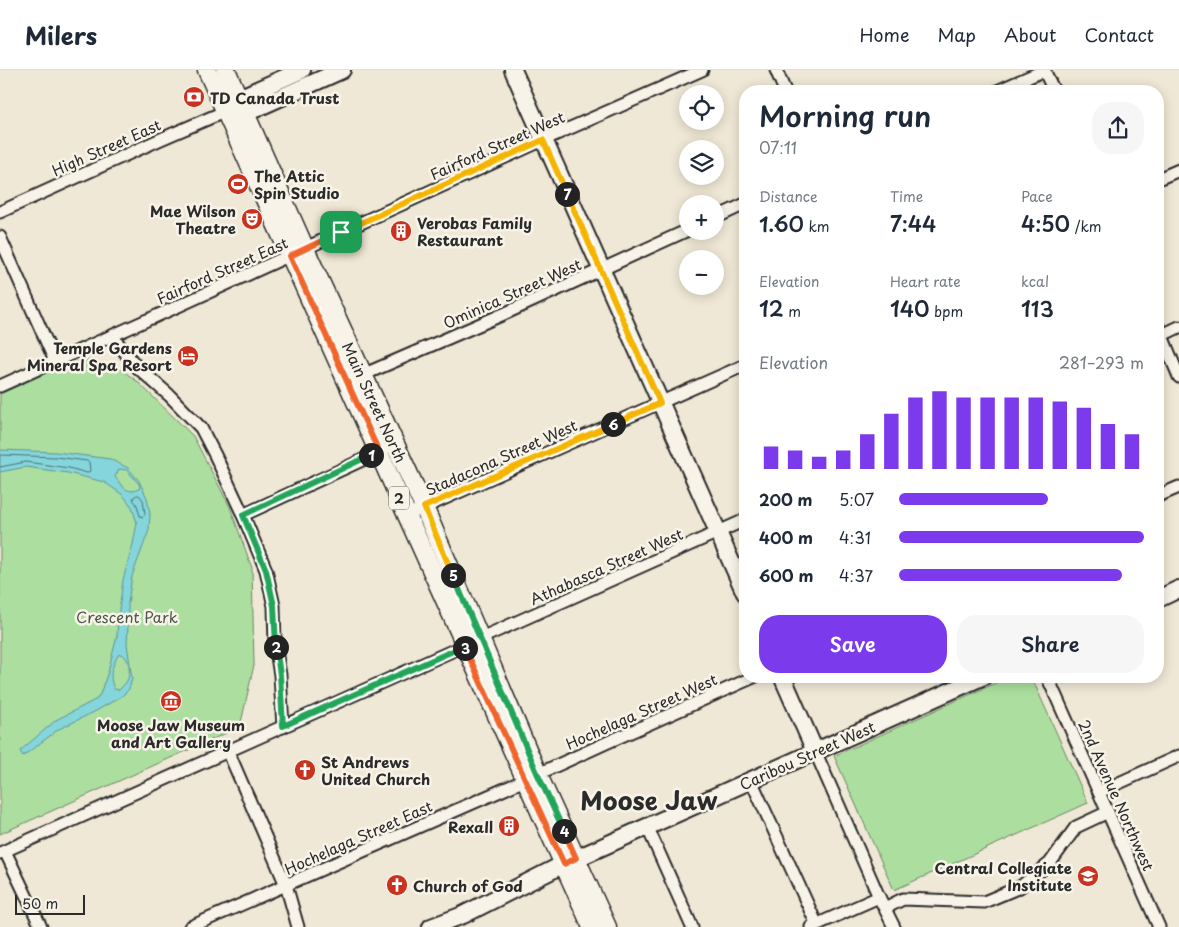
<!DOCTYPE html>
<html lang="en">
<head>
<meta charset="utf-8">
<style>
  :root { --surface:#fff; --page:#f6f6f7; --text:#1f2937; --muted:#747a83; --line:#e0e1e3; --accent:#7c3aed }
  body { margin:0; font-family:"Playpen Sans",sans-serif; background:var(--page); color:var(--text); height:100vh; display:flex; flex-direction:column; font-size:19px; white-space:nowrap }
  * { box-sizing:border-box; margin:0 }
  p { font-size:16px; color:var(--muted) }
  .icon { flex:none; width:28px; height:28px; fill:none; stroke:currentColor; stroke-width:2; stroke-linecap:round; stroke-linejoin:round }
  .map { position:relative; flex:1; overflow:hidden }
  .drawer { position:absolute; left:739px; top:15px; width:425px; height:598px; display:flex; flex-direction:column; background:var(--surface); border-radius:20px; box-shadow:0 2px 12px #0003 }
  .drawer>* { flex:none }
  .fabs { position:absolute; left:679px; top:15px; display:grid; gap:10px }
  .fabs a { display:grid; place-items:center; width:45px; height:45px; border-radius:50%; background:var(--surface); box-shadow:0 2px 12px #0003; font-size:25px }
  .scale { position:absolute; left:15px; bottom:12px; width:70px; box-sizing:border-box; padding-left:5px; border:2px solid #2b2b2b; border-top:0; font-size:14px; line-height:18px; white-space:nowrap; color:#2b2b2b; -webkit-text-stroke:4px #f7f3e8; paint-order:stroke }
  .pin { position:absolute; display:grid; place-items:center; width:42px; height:42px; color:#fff; margin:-21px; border-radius:10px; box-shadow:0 2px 8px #0006 }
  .km { position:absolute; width:25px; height:25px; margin:-12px; border-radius:50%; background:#222; color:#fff; font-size:14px; line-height:25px; text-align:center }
  .round { display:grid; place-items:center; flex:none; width:52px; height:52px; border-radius:20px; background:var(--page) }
  .head { display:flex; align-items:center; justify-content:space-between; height:85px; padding:0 20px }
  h1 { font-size:28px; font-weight:600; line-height:38px }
  .stats { display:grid; grid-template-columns:repeat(3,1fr); gap:8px; height:85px; padding:5px 20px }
  .stats div { display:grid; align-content:center }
  .stats b { font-size:21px; font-weight:600 }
  .stats small { font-size:14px; font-weight:400 }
  .stats p { font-size:14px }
  .chart { height:140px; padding:10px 20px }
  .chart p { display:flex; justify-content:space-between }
  .chart svg { width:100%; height:90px; margin-top:5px; stroke:var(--accent); stroke-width:6 }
  .action { display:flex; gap:10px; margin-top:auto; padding:10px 20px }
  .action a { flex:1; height:58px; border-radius:20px; background:var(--accent); color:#fff; font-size:20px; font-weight:600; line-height:58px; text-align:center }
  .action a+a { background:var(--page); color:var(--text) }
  ul { padding:0 20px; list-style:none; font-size:16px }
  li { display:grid; grid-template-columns:80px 60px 1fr; align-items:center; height:38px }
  li i { height:12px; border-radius:6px; background:var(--accent) }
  header { display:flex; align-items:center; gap:30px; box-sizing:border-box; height:70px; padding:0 25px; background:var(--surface); border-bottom:1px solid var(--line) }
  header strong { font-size:24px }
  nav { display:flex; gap:28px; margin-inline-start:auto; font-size:18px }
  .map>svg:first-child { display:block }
  .green { fill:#abde9f; stroke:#6b8465 }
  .water { fill:#84d6dc; stroke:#609295; fill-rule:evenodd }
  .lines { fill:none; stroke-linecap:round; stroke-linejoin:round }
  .shore { stroke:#4f6f72; stroke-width:1 }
  .street-casing { stroke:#2b2b2b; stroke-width:15 }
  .secondary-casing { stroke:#2b2b2b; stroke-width:20 }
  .primary-casing { stroke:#2b2b2b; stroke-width:21 }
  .street { stroke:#f7f3e8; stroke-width:11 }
  .secondary { stroke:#f7f3e8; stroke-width:16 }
  .primary { stroke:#f7f3e8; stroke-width:18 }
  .split-1-casing { stroke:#fff; stroke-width:10 }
  .split-2-casing { stroke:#fff; stroke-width:10 }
  .split-3-casing { stroke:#fff; stroke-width:10 }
  .split-4-casing { stroke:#fff; stroke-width:10 }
  .split-5-casing { stroke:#fff; stroke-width:10 }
  .split-6-casing { stroke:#fff; stroke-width:10 }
  .split-7-casing { stroke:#fff; stroke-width:10 }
  .split-8-casing { stroke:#fff; stroke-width:10 }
  .split-1 { stroke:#f0652b; stroke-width:6 }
  .split-2 { stroke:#22a559; stroke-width:6 }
  .split-3 { stroke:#22a559; stroke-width:6 }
  .split-4 { stroke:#f0652b; stroke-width:6 }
  .split-5 { stroke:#22a559; stroke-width:6 }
  .split-6 { stroke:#f5b400; stroke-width:6 }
  .split-7 { stroke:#f5b400; stroke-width:6 }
  .split-8 { stroke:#f5b400; stroke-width:6 }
  .labels { text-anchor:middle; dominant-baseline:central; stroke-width:5; stroke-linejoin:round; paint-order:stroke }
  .shield { fill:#f7f3e8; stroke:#686764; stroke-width:1 }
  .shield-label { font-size:14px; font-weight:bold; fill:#2b2b2b }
  .poi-label { font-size:15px; font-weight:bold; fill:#2b2b2b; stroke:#f7f3e8; text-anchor:start }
  .street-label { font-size:15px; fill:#2b2b2b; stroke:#f7f3e8 }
  .park-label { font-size:15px; fill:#4b5848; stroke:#f7f3e8 }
  .town-label { font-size:25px; font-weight:bold; fill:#2b2b2b; stroke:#f7f3e8 }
</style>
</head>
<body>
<header>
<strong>Milers</strong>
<nav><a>Home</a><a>Map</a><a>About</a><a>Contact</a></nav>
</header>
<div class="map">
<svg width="1179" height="857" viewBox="0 0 1179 857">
  <rect width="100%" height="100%" fill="#f0e8d6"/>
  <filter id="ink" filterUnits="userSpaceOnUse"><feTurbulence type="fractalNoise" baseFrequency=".02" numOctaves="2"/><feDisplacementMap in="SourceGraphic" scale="10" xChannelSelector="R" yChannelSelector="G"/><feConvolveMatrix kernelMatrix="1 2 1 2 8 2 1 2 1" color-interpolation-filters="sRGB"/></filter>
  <g filter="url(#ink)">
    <g class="green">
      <path d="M 91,290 L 122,300 L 138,312 L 193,366 L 230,437 L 252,498 L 254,595 L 240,657 L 0,764 L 0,324 L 66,294 Z"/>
      <path d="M 1011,606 L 1031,606 L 1088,733 L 894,820 L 834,686 Z"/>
    </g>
    <path class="water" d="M 0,380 L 56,382 L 110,389 L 128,398 L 139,411 L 147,428 L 150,444 L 149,460 L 132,506 L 128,533 L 128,556 L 127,574 L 132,609 L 129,619 L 122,626 L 96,641 L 59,659 L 23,686 L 20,681 L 56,650 L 97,629 L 100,624 L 108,602 L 117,566 L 118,548 L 123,510 L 133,474 L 137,453 L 132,437 L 123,425 L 104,412 L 68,403 L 26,397 L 0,402 ZM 119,399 L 127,400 L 139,414 L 140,418 C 128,426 122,416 115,407 ZM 122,584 C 130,589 131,603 127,611 C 125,614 122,617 119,620 L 114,619 C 108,604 112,598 118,585 Z"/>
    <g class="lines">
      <g class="shore">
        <path d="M 0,385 L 56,387 L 87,391 L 89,392 L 90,401 L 87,403 L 69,398 L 26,392 L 0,397"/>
        <path d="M 138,425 L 140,426 L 143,430 L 145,444 L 143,447 L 140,446 L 137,435 L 133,429 L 134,427 Z"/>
      </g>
      <g class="street-casing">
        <g id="street">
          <path d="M 776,0 L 785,21"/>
          <path d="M 1044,0 L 1054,21"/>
          <path d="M 997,21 L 1045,0"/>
          <path d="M 1158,109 L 1179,100"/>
          <path d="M 0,142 L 161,69 L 226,41"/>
          <path d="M 715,148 L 745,134"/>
          <path d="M 0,167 L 55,291"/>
          <path d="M 152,248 L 543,70 L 702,0"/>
          <path d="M 1158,256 L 1179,307"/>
          <path d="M 112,266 L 136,296 L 169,325 L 201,358 L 215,385 L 243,445 L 266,500 L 274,536 L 275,574 L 280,605 L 283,657"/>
          <path d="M 1158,267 L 1179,257"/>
          <path d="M 358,307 L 506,243 L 688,160"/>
          <path d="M 0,316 L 147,250"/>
          <path d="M 1158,426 L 1179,417"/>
          <path d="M 243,445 L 384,380"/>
          <path d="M 407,445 L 745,295"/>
          <path d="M 1047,606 L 1159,857"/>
          <path d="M 228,681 L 286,815 L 298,857"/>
          <path d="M 815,681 L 879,827 L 894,857"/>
          <path d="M 751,710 L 817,855"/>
          <path d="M 1099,722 L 1179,686"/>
          <path d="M 647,756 L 692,857"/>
          <path d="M 5,781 L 41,857"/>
          <path d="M 0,783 L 745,450"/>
          <path d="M 885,838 L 903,829 L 984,832 L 1020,817 L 1050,793 L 1076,757 L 1108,742"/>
          <path d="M 190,857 L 525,710 L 606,673 L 756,606"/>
          <path d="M 811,857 L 879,827"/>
        </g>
      </g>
      <g class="secondary-casing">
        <g id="secondary">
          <path d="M 513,0 L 745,523"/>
          <path d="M 229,38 L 239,28 L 302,0"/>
          <path d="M 233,42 L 246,43 L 342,0"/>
          <path d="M 1158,529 L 1179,519"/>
          <path d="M 782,606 L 815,681"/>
          <path d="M 431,857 L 463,845 L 564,794 L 984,606"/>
        </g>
      </g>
      <g class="primary-casing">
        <g id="primary">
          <path d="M 207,0 L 592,857"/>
          <path d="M 226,0 L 305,179 L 424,437 L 538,705 L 607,857"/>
        </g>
      </g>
      <use href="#street" class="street"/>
      <use href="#secondary" class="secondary"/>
      <use href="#primary" class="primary"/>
    </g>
  </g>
  <g class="lines" filter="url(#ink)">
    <g class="split-1-casing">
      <path id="split-1" d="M 341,162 L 290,186 L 379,382 L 371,385"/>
    </g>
    <g class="split-2-casing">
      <path id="split-2" d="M 276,577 L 274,536 L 266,500 L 243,445 L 371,385"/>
    </g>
    <g class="split-3-casing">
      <path id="split-3" d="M 276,577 L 280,605 L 283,656 L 464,576 L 465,578"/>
    </g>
    <g class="split-4-casing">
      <path id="split-4" d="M 465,578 L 564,794 L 576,788 L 564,761"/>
    </g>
    <g class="split-5-casing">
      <path id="split-5" d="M 453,505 L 538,705 L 564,761"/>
    </g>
    <g class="split-6-casing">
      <path id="split-6" d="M 453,505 L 424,437 L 613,354"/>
    </g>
    <g class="split-7-casing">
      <path id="split-7" d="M 567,124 L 660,333 L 613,354"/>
    </g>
    <g class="split-8-casing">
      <path id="split-8" d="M 341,162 L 543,70 L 567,124"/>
    </g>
    <use href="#split-1" class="split-1"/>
    <use href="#split-2" class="split-2"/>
    <use href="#split-3" class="split-3"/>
    <use href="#split-4" class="split-4"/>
    <use href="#split-5" class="split-5"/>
    <use href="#split-6" class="split-6"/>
    <use href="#split-7" class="split-7"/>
    <use href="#split-8" class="split-8"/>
  </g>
  <defs>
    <g id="bank-disc" transform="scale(1.125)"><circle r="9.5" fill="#c8321e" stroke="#f7f3e8"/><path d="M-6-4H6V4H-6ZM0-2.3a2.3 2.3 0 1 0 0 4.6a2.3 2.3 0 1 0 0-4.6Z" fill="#fff"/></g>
    <g id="stadium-disc" transform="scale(1.125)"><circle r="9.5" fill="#c8321e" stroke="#f7f3e8"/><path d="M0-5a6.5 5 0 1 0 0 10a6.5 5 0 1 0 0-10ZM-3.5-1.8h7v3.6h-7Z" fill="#fff"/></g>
    <g id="theatre-disc" transform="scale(1.125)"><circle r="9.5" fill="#c8321e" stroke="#f7f3e8"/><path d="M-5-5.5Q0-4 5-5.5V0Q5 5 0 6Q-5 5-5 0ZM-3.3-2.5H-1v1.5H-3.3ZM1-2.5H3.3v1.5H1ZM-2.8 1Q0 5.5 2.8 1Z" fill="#fff"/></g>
    <g id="building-disc" transform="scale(1.125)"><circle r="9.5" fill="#c8321e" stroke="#f7f3e8"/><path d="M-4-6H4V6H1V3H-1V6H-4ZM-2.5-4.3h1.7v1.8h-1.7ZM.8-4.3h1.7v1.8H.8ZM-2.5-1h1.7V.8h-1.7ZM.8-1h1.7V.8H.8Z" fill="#fff"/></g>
    <g id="hotel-disc" transform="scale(1.125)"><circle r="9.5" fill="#c8321e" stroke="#f7f3e8"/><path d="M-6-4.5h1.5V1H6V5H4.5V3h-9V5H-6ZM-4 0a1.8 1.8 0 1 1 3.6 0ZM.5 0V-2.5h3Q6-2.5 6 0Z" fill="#fff"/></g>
    <g id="museum-disc" transform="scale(1.125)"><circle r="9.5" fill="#c8321e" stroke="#f7f3e8"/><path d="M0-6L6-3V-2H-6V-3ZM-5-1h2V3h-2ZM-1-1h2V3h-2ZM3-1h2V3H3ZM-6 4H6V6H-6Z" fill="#fff"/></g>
    <g id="church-disc" transform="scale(1.125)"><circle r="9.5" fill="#c8321e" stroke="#f7f3e8"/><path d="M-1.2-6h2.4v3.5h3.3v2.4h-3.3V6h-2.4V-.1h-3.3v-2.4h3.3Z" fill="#fff"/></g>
    <g id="school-disc" transform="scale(1.125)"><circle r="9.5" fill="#c8321e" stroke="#f7f3e8"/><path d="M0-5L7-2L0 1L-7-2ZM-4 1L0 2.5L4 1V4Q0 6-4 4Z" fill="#fff"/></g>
  </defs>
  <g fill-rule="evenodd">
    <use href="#bank-disc" x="194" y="27"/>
    <use href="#stadium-disc" x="238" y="114"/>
    <use href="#theatre-disc" x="252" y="149"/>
    <use href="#building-disc" x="401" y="161"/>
    <use href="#hotel-disc" x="188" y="286"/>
    <use href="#museum-disc" x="171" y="631"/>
    <use href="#church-disc" x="305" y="700"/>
    <use href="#building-disc" x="509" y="756"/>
    <use href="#school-disc" x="1088" y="806"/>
    <use href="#church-disc" x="397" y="815"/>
  </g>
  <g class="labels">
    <rect class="shield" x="389" y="416.5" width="20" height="23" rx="4"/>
    <g class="shield-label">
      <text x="399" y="428">2</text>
    </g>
    <g class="poi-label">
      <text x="210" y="27">TD Canada Trust</text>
      <text x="254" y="105">The Attic<tspan x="254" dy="17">Spin Studio</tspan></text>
      <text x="236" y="140" text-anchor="end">Mae Wilson<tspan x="236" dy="17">Theatre</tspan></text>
      <text x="417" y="152">Verobas Family<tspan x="417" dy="17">Restaurant</tspan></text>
      <text x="172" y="277" text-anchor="end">Temple Gardens<tspan x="172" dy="17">Mineral Spa Resort</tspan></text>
      <text x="171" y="654" text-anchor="middle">Moose Jaw Museum<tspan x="171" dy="17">and Art Gallery</tspan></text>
      <text x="321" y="691">St Andrews<tspan x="321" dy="17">United Church</tspan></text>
      <text x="493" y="756" text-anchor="end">Rexall</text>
      <text x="1072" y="797" text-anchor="end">Central Collegiate<tspan x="1072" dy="17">Institute</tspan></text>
      <text x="413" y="815">Church of God</text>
    </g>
    <g class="street-label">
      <text transform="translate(497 75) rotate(-24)">Fairford Street West</text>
      <text transform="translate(106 77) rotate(-24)">High Street East</text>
      <text transform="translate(222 200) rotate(-24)">Fairford Street East</text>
      <text transform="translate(512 223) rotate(-24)">Ominica Street West</text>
      <text transform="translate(375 332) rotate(65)">Main Street North</text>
      <text transform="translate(501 387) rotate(-24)">Stadacona Street West</text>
      <text transform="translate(606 496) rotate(-24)">Athabasca Street West</text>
      <text transform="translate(641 641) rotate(-24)">Hochelaga Street West</text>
      <text transform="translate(807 685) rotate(-24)">Caribou Street West</text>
      <text transform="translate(1117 725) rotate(66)">2nd Avenue Northwest</text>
      <text transform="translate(358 767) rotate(-24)">Hochelaga Street East</text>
    </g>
    <g class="park-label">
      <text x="127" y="546">Crescent Park</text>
    </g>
    <g class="town-label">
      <text x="649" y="730">Moose Jaw</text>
    </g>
  </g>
</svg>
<div class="fabs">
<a><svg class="icon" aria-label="locate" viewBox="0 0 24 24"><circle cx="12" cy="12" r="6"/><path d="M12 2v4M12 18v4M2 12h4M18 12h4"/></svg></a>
<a><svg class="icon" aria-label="layers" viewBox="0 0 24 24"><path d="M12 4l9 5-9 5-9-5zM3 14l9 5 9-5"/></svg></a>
<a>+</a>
<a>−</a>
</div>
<div class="scale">50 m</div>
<div class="pin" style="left:341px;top:162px;background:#1e9e55"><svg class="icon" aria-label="arrive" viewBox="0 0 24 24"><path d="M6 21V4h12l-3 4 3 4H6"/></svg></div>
<b class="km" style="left:371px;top:385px">1</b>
<b class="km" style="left:276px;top:577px">2</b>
<b class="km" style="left:465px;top:578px">3</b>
<b class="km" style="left:564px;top:761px">4</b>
<b class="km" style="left:453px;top:505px">5</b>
<b class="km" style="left:613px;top:354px">6</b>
<b class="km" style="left:567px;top:124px">7</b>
<section class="drawer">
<div class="head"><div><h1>Morning run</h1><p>07:11</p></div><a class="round"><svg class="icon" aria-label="share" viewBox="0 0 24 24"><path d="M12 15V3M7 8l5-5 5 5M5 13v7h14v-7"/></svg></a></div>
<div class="stats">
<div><p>Distance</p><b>1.60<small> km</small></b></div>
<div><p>Time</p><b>7:44</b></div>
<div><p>Pace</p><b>4:50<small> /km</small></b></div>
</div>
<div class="stats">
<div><p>Elevation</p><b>12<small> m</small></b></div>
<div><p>Heart rate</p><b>140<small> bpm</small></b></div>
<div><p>kcal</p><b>113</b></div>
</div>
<div class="chart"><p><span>Elevation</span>281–293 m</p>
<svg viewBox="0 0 160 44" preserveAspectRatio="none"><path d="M5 44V33M15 44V35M25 44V38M35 44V35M45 44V27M55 44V17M65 44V9M75 44V6M85 44V9M95 44V9M105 44V9M115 44V9M125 44V11M135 44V14M145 44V22M155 44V27"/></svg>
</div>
<ul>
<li><b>200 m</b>5:07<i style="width:61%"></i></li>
<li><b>400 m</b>4:31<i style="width:100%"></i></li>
<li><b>600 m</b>4:37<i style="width:91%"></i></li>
</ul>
<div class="action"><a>Save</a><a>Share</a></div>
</section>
</div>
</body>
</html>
